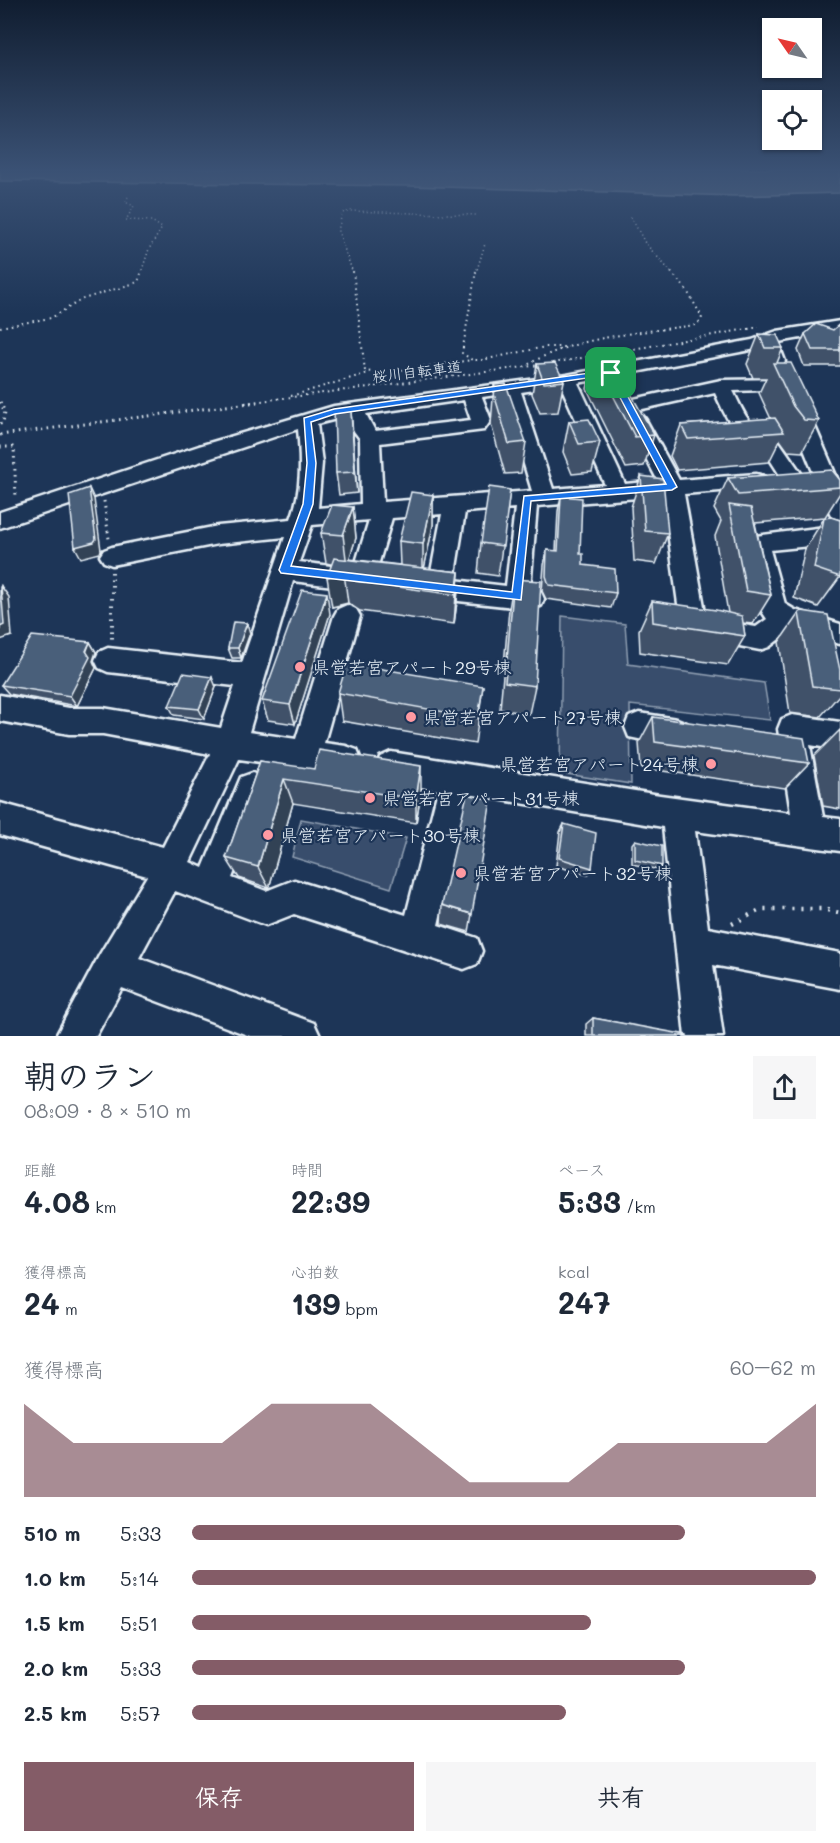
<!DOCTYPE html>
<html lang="ja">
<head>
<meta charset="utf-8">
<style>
  :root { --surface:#fff; --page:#f6f6f7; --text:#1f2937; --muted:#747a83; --accent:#845c67 }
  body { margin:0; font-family:Mali,"Klee One",sans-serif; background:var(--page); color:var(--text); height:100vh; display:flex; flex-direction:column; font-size:22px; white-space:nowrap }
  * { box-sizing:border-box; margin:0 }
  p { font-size:20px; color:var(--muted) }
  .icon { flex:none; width:33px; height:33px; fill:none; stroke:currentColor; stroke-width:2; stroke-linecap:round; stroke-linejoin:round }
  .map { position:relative; height:1036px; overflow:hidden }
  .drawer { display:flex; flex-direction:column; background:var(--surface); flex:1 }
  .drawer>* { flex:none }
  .needle { width:39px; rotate:304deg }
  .buttons { position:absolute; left:762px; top:18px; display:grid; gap:12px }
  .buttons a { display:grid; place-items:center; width:60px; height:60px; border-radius:0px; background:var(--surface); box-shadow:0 2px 4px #0004; font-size:30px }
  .pin { position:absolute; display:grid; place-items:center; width:51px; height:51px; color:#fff; margin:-26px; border-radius:12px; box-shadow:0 3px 9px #0006 }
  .round { display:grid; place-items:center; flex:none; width:63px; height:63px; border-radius:0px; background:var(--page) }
  .headline { display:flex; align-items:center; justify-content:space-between; height:102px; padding:0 24px }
  h1 { font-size:33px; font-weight:700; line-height:45px }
  .figures { display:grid; grid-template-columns:repeat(3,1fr); gap:9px; height:102px; padding:6px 24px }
  .figures div { display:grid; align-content:center }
  .figures b { font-size:30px; font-weight:700 }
  .figures small { font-size:16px; font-weight:400 }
  .figures p { font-size:16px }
  .chart { height:168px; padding:12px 24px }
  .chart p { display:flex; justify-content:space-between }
  .chart svg { width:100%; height:108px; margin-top:6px; fill:var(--accent); opacity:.7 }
  .cta { display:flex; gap:12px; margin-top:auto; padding:12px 24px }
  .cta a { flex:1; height:69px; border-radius:0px; background:var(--accent); color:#fff; font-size:24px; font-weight:700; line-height:69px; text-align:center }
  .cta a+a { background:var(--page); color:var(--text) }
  ul { padding:0 24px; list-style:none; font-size:20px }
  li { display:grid; grid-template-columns:96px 72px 1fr; align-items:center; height:45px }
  li i { height:15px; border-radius:8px; background:var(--accent) }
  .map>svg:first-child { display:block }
  .green { fill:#374d6c; stroke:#909fb2; stroke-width:1.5 }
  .water { fill:#5d7089; stroke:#95a4b5; stroke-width:1.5 }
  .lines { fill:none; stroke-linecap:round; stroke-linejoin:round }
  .minor-casing { stroke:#e8f1f8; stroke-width:5 }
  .path-far4 { stroke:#e8f1f8; stroke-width:1.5; stroke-dasharray:1 3; stroke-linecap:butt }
  .path-far3 { stroke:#e8f1f8; stroke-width:2; stroke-dasharray:1.5 4; stroke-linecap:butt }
  .path-far2 { stroke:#e8f1f8; stroke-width:3; stroke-dasharray:1.5 4.5; stroke-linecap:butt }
  .path-far1 { stroke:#e8f1f8; stroke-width:4; stroke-dasharray:1.5 5; stroke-linecap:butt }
  .path { stroke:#e8f1f8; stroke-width:4.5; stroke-dasharray:2 7; stroke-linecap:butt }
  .minor { fill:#1d3557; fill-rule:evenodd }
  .wall { fill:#3f5169; stroke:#e8f1f8; stroke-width:1.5 }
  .shaded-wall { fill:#334255; stroke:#e8f1f8; stroke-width:1.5 }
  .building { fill:#495e7a; stroke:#e8f1f8; stroke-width:1.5 }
  .route { fill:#1a73e8; stroke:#fff; stroke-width:1.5; fill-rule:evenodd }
  .poi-dot { fill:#ff9aa2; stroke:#1d3557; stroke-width:2 }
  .labels { text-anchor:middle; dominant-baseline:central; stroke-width:4.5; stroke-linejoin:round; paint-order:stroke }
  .street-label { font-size:15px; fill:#e8f1f8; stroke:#1d3557 }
  .near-poi-label { font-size:18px; fill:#e8f1f8; stroke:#1d3557; text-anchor:start }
</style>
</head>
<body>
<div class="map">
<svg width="840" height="1036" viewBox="0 0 840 1036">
  <rect width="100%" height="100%" fill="#1d3557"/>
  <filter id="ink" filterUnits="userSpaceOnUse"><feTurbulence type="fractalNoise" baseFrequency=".0167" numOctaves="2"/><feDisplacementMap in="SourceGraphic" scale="12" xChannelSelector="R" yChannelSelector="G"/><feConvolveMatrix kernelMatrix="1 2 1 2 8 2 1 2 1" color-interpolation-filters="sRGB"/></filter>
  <g filter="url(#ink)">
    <g class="green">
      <path d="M 562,616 L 625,624 L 628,664 L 764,683 L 770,720 L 630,705 L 631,784 L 560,773 Z"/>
      <path d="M 301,819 L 406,838 L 391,888 L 292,857 Z"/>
    </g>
    <path class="water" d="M 0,169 L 840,169 L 840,193 L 734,196 L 408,186 L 0,181 Z"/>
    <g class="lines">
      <g class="minor-casing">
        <g id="minor">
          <path d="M 840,321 L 840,331 L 773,343 L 780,348 L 785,361 L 782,365 L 770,365 L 764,351 L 756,349 L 578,383 L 625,484 L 658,481 L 626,420 L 629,416 L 636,414 L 643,416 L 646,420 L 679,480 L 756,474 L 764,476 L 767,481 L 764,486 L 756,488 L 684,494 L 705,612 L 719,621 L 756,627 L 767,619 L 761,610 L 744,543 L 748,537 L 840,525 L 840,543 L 770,550 L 785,604 L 795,610 L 840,624 L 840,644 L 791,630 L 769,647 L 760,650 L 704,639 L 684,625 L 680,618 L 663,496 L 537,506 L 530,589 L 541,592 L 544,599 L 541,606 L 532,609 L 440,599 L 420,594 L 417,587 L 420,580 L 430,577 L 442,514 L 392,518 L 372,586 L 357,589 L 293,581 L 249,732 L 296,739 L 334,616 L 338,609 L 347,605 L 356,609 L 360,616 L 324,743 L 346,746 L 357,750 L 361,760 L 357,770 L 346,774 L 239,759 L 190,862 L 203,868 L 241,777 L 252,773 L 263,777 L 267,788 L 232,878 L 266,891 L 294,880 L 406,915 L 438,790 L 391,782 L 380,777 L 376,767 L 380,757 L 391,752 L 660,795 L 791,813 L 778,729 L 782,719 L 792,715 L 840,722 L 840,750 L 810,745 L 823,817 L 840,819 L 840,851 L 695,831 L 708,928 L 840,953 L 840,989 L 713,965 L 723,1036 L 685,1036 L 663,827 L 467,794 L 438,925 L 477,938 L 482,951 L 477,964 L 464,969 L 294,914 L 266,925 L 175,891 L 139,958 L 314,1023 L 320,1036 L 250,1036 L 122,988 L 96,1036 L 56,1036 L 100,954 L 147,876 L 0,835 L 0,803 L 163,847 L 210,754 L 103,734 L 69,734 L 0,721 L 0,695 L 69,708 L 103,708 L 221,728 L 235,686 L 108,672 L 99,668 L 95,660 L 99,652 L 108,648 L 242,663 L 285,537 L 218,544 L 112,565 L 104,562 L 100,556 L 104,550 L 112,547 L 218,526 L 291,519 C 302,490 301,460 298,429 L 0,528 L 0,512 L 199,446 L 334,406 L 567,375 L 752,340 L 777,331 ZM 561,386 L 605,485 L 553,489 L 521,392 ZM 503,394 L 532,491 L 383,502 L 380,443 L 484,430 L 491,420 L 482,397 ZM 464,400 L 471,420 L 375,431 L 366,414 ZM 348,416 L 351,427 L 360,439 L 361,504 L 318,508 L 322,463 L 317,424 ZM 515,508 L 506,586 L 454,580 L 465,512 ZM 369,520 L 354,569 L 299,562 L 312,525 Z"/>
          <path d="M 787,379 L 794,381 L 796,385 L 794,389 L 733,391 C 745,415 749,430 776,437 L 801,473 L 804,478 L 801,483 L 793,485 L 785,483 L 762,447 C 735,442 726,416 715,393 L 629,412 L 622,410 L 619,406 L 622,402 L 629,400 L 721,380 Z"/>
          <path d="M 798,404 L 805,406 L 808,410 L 840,485 L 840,519 L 832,517 L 829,511 L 788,410 L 791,406 Z"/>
          <path d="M 639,713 L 677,719 L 687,723 L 692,733 L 687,743 L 677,747 L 629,737 L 625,727 L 629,717 Z"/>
        </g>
      </g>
      <g class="path-far4">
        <path d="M 128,197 L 125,202 L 134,206 L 126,220 L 152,221 L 162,228 L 149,249 L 141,273"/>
        <path d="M 631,217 L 645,243 L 672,273"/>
        <path d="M 353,273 L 338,231 L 342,213 L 351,211 L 477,215"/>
        <path d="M 476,273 L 485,244"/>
      </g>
      <g class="path-far3">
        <path d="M 353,271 L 365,371 L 379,373 L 472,360"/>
        <path d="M 476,271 L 462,353 L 472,360 L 482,360 L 545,347 L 568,347"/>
        <path d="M 0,327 L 51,318 L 83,299 L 138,282 L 142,271"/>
        <path d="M 553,363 L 759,327"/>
        <path d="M 524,367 C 573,336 639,333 695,325 L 701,321 L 702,317 L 686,289 L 670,271"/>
        <path d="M 291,396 L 368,373"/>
        <path d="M 245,403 L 540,365"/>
      </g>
      <g class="path-far2">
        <path d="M 0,402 L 5,412 L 3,423 L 0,424"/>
        <path d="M 0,435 L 257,402"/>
        <path d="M 0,447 L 14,447 L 16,498"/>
        <path d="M 104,501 L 109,539"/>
      </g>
      <path class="path-far1" d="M 112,572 L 112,641"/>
      <path class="path" d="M 732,924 L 762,909 L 823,909 L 840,913"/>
      <use href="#minor" class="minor"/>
    </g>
    <g class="wall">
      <path d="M 840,324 L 840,366 L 804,366 L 798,350 L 805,334 L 833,330 Z"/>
      <path d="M 759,334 L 783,348 L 777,363 L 819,421 L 802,452 L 788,451 L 780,440 L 769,462 L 677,470 L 670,456 L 681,425 L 771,419 L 759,393 L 766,378 L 753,378 L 747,364 Z"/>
      <path d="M 594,359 L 654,435 L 644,466 L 626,468 L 587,389 Z"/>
      <path d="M 537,364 L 564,381 L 558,412 L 540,413 L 532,394 Z"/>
      <path d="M 494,385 L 526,442 L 521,473 L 505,474 L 491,424 Z"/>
      <path d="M 351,412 L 357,493 L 339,495 L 336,473 Z"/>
      <path d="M 569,421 L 600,442 L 592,472 L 572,474 L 563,452 Z"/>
      <path d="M 641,476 L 668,533 L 656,564 L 634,561 L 631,507 Z"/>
      <path d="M 728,478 L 840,480 L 840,493 L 825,517 L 755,523 L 771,595 L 753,624 L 743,623 L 745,636 L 728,665 L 640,652 L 639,630 L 652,601 L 728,613 L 715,536 L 721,521 L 714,509 Z"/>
      <path d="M 510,490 L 498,576 L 478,573 L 481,543 Z"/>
      <path d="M 433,495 L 433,525 L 424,568 L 459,572 L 457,602 L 454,624 L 360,611 L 348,603 L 332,607 L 331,564 L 326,563 L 321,533 L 353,507 L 356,538 L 349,559 L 400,565 L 399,541 Z"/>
      <path d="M 561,496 L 580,554 L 583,565 L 616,593 L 611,608 L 546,599 L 542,591 L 544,565 L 547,550 L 556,551 L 558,511 Z"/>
      <path d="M 824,518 L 840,577 L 818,607 L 794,598 L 805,549 Z"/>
      <path d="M 514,579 L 535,686 L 529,714 L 500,709 L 509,609 Z"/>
      <path d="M 799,613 L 840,670 L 840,694 L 820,717 L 790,713 L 779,642 Z"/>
      <path d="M 330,614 L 295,724 L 268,720 L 262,701 Z"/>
      <path d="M 250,633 L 241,658 L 232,658 L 228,648 Z"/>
      <path d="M 90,642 L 96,652 L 93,661 L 96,668 L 77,706 L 9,694 L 1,685 Z"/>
      <path d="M 483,686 L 475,744 L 342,721 L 338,693 Z"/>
      <path d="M 216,687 L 204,719 L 174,715 L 169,706 Z"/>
      <path d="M 653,717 L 809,763 L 785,788 L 641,768 L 639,743 Z"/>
      <path d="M 840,730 L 840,809 L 823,806 L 814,756 Z"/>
      <path d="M 260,761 L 421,791 L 416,823 L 293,803 L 269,888 L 239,878 L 226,858 Z"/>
      <path d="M 564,824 L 592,868 L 588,875 L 556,866 L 560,832 Z"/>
      <path d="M 635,840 L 662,866 L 659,870 L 632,864 L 632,844 Z"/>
      <path d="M 442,905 L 472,914 L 469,932 L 441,924 Z"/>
      <path d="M 593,1018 L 687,1036 L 586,1036 L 586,1024 Z"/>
    </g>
    <g class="shaded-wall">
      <path d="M 351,412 L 353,434 L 357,493 L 355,472 Z"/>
      <path d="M 89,488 L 94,499 L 101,550 L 100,553 L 81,558 L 75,547 Z"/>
      <path d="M 433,495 L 433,525 L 423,574 L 423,544 Z"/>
      <path d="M 353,507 L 356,538 L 347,566 L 343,535 Z"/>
      <path d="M 459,572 L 457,602 L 454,624 L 456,595 Z"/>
      <path d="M 344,573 L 348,603 L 332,607 L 327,577 Z"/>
      <path d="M 1,586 L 9,597 L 12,636 L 0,640 Z"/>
      <path d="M 327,593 L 330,614 L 295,724 L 290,705 Z"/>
      <path d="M 247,623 L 250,633 L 241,658 L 238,648 Z"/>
      <path d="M 90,642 L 96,652 L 93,661 L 96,668 L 77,706 L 70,696 Z"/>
      <path d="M 212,677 L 216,687 L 204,719 L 199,709 Z"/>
      <path d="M 421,766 L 421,791 L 416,823 L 416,799 Z"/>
      <path d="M 284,779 L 293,803 L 269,888 L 258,867 Z"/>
    </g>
    <g class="building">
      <path d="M 816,324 L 833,330 L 840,324 L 840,350 L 812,350 L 805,334 Z"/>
      <path d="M 759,334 L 777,335 L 783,348 L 765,348 Z"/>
      <path d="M 611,358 L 654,435 L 635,437 L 594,359 Z"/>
      <path d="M 555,363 L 564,381 L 544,383 L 537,364 Z"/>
      <path d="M 773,363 L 791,363 L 819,421 L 804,420 L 793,406 Z"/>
      <path d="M 506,384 L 526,442 L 509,444 L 494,394 L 496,389 L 494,385 Z"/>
      <path d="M 349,409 L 351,412 L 355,472 L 336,473 L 334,410 Z"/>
      <path d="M 775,418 L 784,432 L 688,439 L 681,425 Z"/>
      <path d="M 589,419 L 600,442 L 579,444 L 569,421 Z"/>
      <path d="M 832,470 L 840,480 L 840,487 L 738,495 L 728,478 Z"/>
      <path d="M 641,476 L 663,479 L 668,533 L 645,531 Z"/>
      <path d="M 489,487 L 510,490 L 503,546 L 481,543 Z"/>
      <path d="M 89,488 L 96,539 L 94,542 L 75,547 L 69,495 Z"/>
      <path d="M 411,492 L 433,495 L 423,544 L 399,541 Z"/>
      <path d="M 561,496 L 582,498 L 580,554 L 583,554 L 583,565 L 615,569 L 616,593 L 549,585 L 546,576 L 547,550 L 558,551 Z"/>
      <path d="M 332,505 L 353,507 L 343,535 L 321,533 Z"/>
      <path d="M 729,505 L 751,508 L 771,595 L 746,591 Z"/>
      <path d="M 831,517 L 840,520 L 840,577 L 814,568 L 824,518 Z"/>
      <path d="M 334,558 L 459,572 L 456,595 L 356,581 L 344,573 L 327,577 Z"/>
      <path d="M 514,579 L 541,581 L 535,686 L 505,682 Z"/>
      <path d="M 1,586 L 4,625 L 0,627 L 0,587 Z"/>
      <path d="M 302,590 L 327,593 L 290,705 L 262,701 Z"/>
      <path d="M 652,601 L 716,610 L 742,616 L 745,636 L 653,622 Z"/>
      <path d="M 802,611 L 828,615 L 840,670 L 840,689 L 812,686 L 799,613 Z"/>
      <path d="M 233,622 L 247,623 L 238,648 L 228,648 Z"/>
      <path d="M 32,636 L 90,642 L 86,651 L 90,657 L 70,696 L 1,685 Z"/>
      <path d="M 347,663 L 483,686 L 478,718 L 338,693 Z"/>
      <path d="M 183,673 L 212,677 L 199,709 L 169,706 Z"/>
      <path d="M 653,717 L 804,738 L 809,763 L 655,742 Z"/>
      <path d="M 319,750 L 421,766 L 416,799 L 284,779 L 258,867 L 226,858 L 260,761 L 314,769 Z"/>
      <path d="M 467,794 L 491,800 L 472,914 L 442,905 Z"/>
      <path d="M 564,824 L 596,833 L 592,868 L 559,858 Z"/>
      <path d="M 635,840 L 662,846 L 662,866 L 635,860 Z"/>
      <path d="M 593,1018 L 687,1035 L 687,1036 L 593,1036 Z"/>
    </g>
  </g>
  <linearGradient id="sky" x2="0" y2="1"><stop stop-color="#101d30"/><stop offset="0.54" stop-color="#3a5174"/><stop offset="1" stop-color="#3a5174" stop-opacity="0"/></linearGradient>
  <rect width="840" height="314" fill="url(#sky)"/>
  <path class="route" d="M 611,370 L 615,373 L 677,487 L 672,490 L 531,501 L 521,600 L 281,573 L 279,570 L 303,504 L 307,463 L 304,418 L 334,409 ZM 608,375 L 666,484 L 524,496 L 512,592 L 291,566 L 313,504 L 316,463 L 311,422 L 335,414 Z"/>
  <g class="poi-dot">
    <circle cx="300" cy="667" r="6"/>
    <circle cx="411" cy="717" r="6"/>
    <circle cx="711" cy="764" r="6"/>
    <circle cx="370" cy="798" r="6"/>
    <circle cx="268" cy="835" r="6"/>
    <circle cx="461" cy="873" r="6"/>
  </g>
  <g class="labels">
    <g class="street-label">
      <text transform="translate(417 371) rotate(-7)">桜川自転車道</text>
    </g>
    <g class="near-poi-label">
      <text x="312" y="667">県営若宮アパート29号棟</text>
      <text x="423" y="717">県営若宮アパート27号棟</text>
      <text x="699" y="764" text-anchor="end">県営若宮アパート24号棟</text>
      <text x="382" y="798">県営若宮アパート31号棟</text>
      <text x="280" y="835">県営若宮アパート30号棟</text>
      <text x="473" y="873">県営若宮アパート32号棟</text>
    </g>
  </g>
</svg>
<div class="buttons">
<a><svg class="needle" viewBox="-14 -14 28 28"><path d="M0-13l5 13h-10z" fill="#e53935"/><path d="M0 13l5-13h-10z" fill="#747a83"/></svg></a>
<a><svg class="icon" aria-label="locate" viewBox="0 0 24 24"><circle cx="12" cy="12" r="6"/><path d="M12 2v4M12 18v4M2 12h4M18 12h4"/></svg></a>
</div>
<div class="pin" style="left:611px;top:373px;background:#1e9e55"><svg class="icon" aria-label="arrive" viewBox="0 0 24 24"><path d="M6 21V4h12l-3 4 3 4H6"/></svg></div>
</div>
<section class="drawer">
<div class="headline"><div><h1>朝のラン</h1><p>08:09 · 8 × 510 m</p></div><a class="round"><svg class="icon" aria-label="share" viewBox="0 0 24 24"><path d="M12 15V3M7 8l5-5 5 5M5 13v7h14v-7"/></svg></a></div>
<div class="figures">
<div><p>距離</p><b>4.08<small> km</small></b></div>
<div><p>時間</p><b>22:39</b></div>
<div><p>ペース</p><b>5:33<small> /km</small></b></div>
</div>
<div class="figures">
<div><p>獲得標高</p><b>24<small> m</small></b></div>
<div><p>心拍数</p><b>139<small> bpm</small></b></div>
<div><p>kcal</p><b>247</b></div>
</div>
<div class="chart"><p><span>獲得標高</span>60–62 m</p>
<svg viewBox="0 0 160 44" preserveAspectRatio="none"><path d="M0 44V6L10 22L20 22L30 22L40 22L50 6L60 6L70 6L80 22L90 38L100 38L110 38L120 22L130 22L140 22L150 22L160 6V44z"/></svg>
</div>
<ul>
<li><b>510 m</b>5:33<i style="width:79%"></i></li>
<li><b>1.0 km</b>5:14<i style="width:100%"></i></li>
<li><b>1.5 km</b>5:51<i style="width:64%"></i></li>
<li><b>2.0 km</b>5:33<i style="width:79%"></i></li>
<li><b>2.5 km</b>5:57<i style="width:60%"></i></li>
</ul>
<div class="cta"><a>保存</a><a>共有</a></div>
</section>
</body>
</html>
